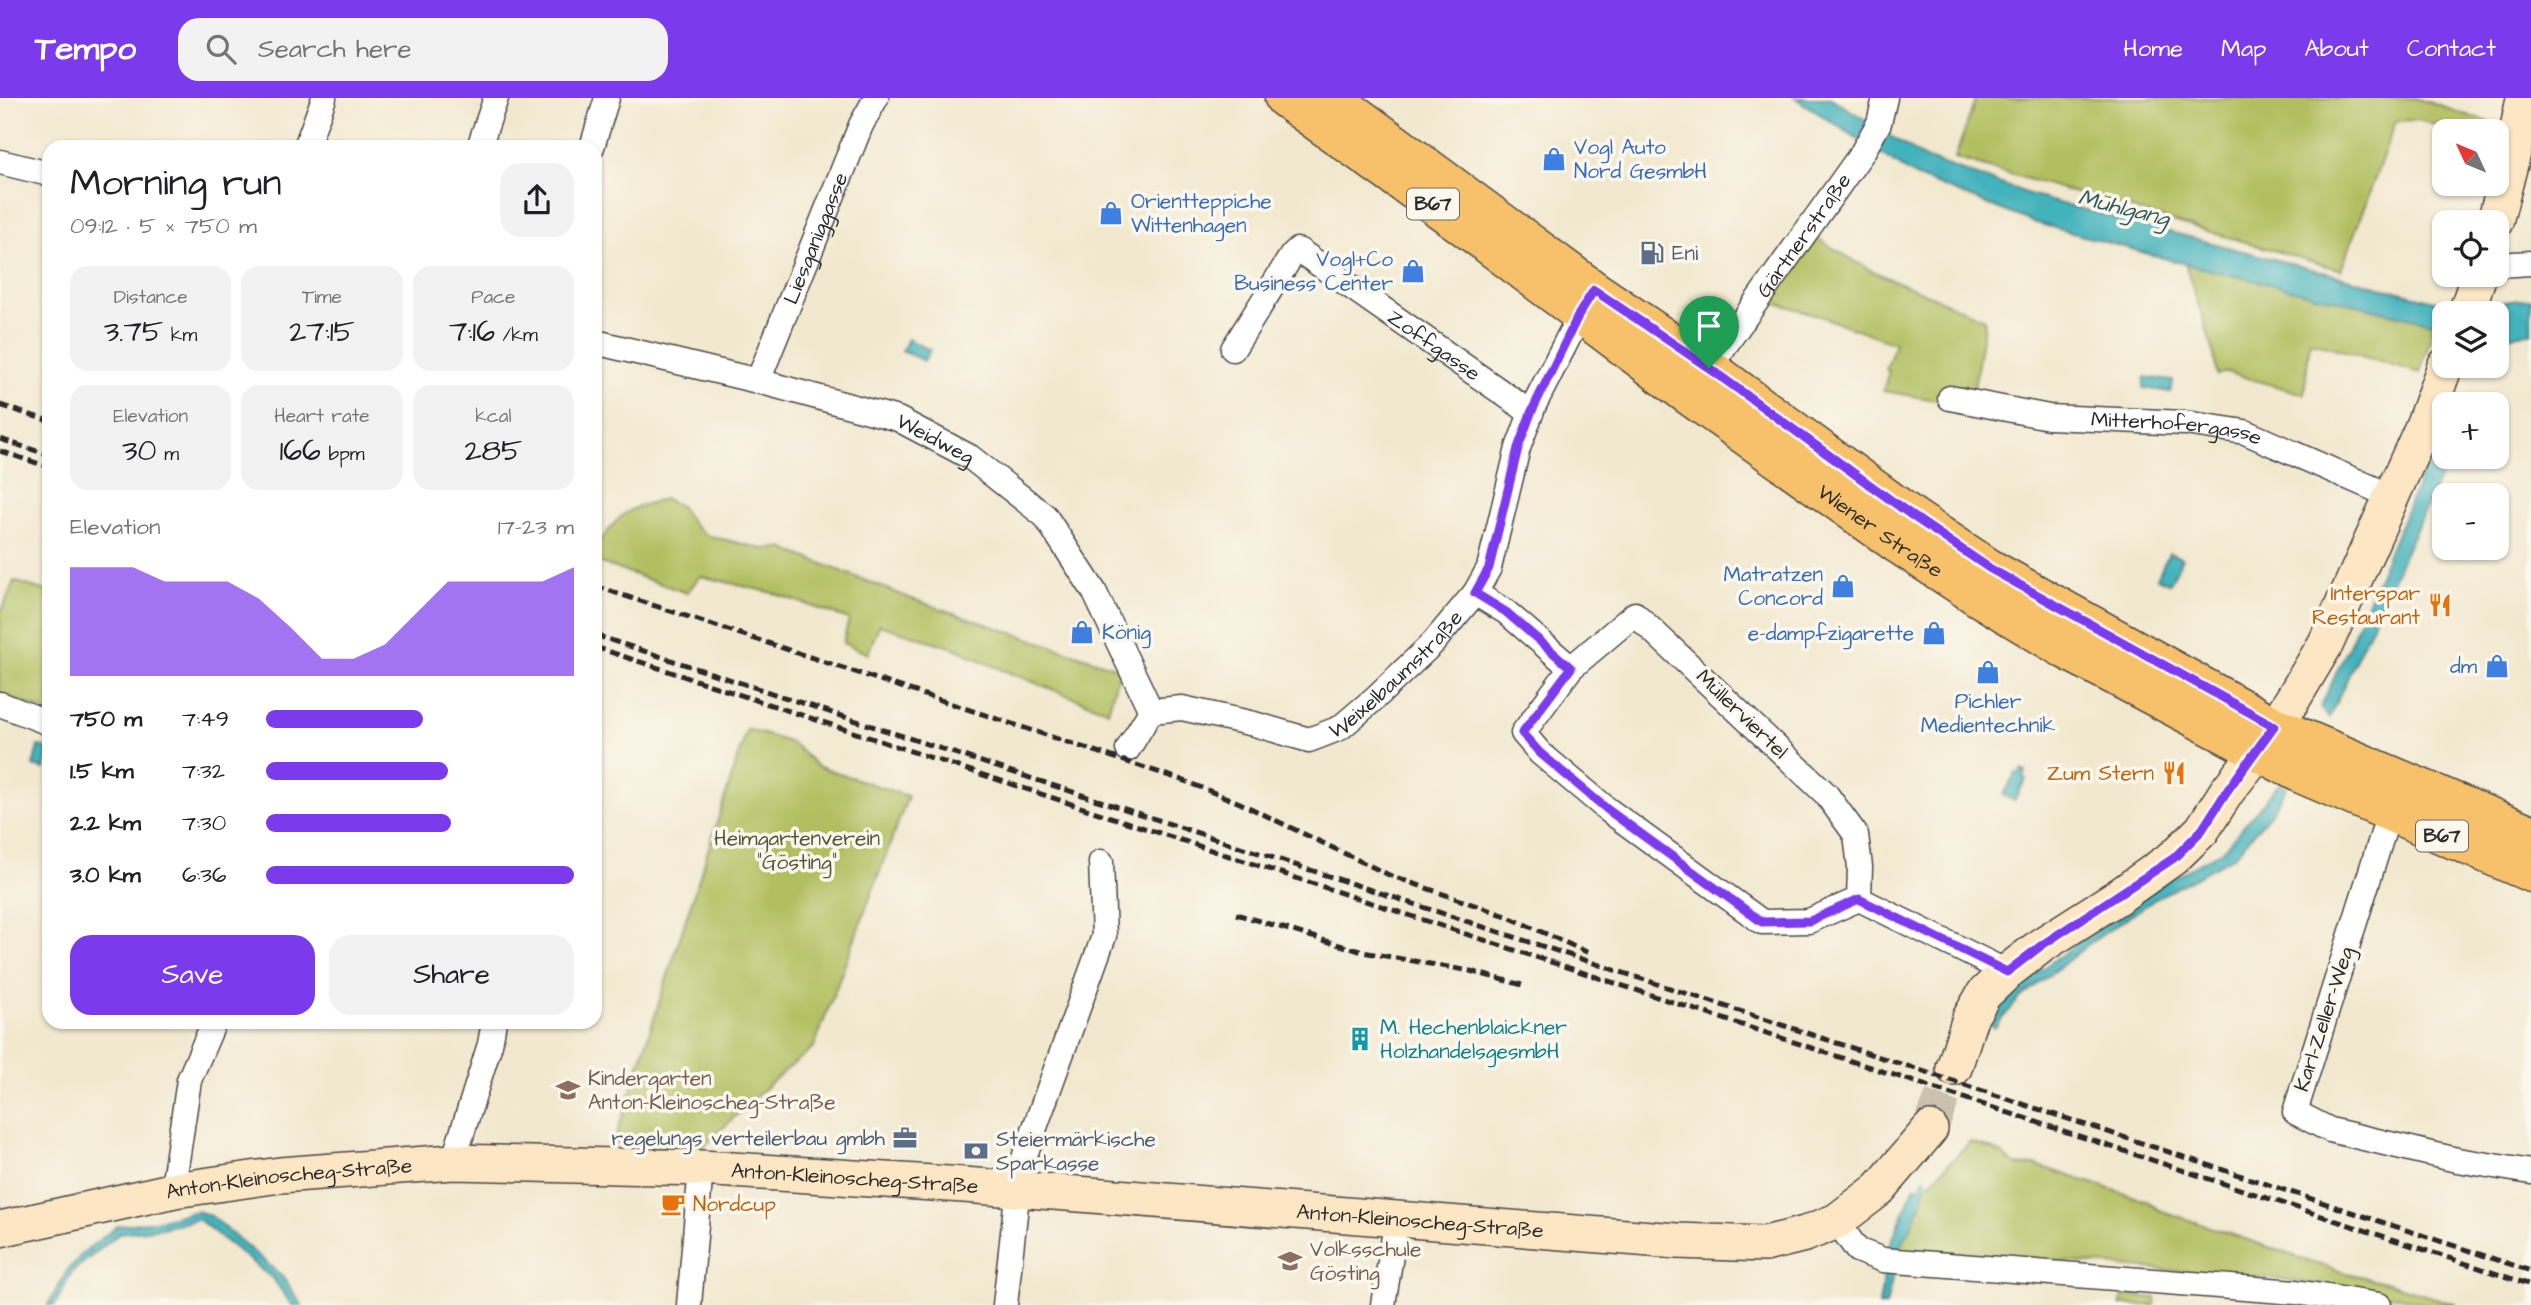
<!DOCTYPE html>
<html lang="en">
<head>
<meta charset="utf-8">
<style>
  :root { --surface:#fff; --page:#f2f2f2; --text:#202124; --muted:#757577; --accent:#7c3aed }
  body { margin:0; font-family:"Architects Daughter",sans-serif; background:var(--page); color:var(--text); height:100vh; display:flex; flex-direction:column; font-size:26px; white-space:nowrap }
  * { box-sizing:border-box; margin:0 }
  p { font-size:23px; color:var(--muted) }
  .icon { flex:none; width:38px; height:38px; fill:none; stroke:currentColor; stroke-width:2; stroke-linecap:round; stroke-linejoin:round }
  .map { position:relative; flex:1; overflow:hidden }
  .details { position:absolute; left:42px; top:42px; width:560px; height:889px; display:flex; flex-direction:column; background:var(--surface); border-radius:21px; box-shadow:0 2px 5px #0004 }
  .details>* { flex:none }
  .needle { width:46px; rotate:314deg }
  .buttons { position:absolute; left:2432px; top:21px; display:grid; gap:14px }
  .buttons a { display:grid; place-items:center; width:77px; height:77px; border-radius:14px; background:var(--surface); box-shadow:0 2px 5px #0004; font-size:35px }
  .pin { position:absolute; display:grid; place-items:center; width:60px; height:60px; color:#fff; margin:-72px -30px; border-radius:50% 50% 50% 0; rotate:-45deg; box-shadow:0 0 7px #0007 }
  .pin .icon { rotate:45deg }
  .round { display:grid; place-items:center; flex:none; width:74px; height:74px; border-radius:21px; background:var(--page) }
  .headline { display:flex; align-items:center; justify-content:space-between; height:119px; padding:0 28px }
  h1 { font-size:38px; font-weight:600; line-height:52px }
  .metrics { display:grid; grid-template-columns:repeat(3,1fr); gap:10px; height:119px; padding:7px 28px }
  .metrics div { display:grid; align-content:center; border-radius:18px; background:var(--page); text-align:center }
  .metrics b { font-size:30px; font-weight:600 }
  .metrics small { font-size:19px; font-weight:400 }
  .metrics p { font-size:19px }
  .chart { height:196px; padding:14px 28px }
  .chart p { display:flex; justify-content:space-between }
  .chart svg { width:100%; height:126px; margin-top:7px; fill:var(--accent); opacity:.7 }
  .primary-button { display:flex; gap:14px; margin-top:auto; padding:14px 28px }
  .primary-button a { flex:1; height:80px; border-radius:21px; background:var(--accent); color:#fff; font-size:28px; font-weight:600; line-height:80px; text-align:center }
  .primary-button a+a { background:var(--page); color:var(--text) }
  ul { padding:0 28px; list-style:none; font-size:23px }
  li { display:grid; grid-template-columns:112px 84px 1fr; align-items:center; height:52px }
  li i { height:18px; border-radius:9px; background:var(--accent) }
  header { display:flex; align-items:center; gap:42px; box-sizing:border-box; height:98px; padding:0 35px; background:var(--accent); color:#fff }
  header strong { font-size:33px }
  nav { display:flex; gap:38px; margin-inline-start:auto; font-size:24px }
  .search { width:490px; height:63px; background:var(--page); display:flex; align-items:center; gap:18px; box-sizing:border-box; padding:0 24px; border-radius:21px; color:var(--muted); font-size:26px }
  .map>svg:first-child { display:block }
  .green { fill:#b2bf61; stroke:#6e7546; stroke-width:2 }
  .water { fill:#43b2bc; stroke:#376e74; stroke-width:2 }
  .pier { fill:#f2e8cf }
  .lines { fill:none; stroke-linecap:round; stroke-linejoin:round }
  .stream { stroke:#43b2bc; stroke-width:6 }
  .secondary-tunnel { stroke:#cac2ae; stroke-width:35; stroke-dasharray:35 18; stroke-linecap:butt }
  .street-casing { stroke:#494744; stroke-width:27 }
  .secondary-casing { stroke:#494744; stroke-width:38 }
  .primary-casing { stroke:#494744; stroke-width:41 }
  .street { stroke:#fff; stroke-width:24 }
  .secondary { stroke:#fce6c4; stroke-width:35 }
  .primary { stroke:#f7c06b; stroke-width:38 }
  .rail { stroke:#2b2b2b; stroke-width:5; stroke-dasharray:10 5; stroke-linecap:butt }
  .route-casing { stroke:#fff; stroke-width:14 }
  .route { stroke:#7c3aed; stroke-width:9 }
  .labels { text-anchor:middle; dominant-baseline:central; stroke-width:7; stroke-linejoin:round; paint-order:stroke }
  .shield { fill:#fbf7ec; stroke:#696865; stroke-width:2 }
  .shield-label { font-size:19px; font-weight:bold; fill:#2b2b2b }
  .shop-label { font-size:21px; fill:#366cbe; stroke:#fbf7ec; text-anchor:end }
  .street-label { font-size:21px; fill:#2b2b2b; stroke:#fbf7ec }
  .service-label { font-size:21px; fill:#4e5e75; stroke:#fbf7ec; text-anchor:start }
  .food-label { font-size:21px; fill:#c56008; stroke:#fbf7ec; text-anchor:end }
  .park-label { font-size:21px; fill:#54573b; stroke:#fbf7ec }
  .culture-label { font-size:21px; fill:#0d838f; stroke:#fbf7ec; text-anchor:start }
  .education-label { font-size:21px; fill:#785e54; stroke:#fbf7ec; text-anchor:start }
  .water-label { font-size:23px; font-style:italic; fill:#335a5e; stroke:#fbf7ec }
</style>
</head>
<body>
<header>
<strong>Tempo</strong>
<div class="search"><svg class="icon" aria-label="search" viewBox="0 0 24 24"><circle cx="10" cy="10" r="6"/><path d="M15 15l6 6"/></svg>Search here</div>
<nav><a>Home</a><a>Map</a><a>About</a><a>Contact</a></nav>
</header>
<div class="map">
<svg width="2531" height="1207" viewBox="0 0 2531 1207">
  <rect width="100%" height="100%" fill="#fbf7ec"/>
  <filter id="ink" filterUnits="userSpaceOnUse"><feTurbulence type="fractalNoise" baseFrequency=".0143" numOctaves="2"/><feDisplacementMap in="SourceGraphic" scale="14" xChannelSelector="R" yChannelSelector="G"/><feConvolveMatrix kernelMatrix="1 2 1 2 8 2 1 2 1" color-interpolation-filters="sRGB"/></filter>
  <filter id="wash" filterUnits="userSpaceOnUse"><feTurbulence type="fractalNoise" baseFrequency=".00686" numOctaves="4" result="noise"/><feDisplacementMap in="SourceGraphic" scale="28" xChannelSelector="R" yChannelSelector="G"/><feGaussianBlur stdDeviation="1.57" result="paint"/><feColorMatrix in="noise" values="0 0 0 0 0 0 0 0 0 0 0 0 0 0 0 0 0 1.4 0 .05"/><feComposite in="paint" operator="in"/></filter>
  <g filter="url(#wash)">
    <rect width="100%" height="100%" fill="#f2e8cf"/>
    <g class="green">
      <path d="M 1976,0 L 2415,0 L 2488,24 L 2486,33 L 2458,33 L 2417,22 L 2396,23 L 2341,172 L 1955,60 Z"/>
      <path d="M 1818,141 L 1870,172 L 1985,221 L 1974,291 L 1948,288 L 1941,303 L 1883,293 L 1889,273 L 1886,272 L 1895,245 L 1814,216 L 1768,203 Z"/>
      <path d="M 2185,166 L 2435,225 L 2420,275 L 2310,243 L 2304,296 L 2226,274 L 2217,277 L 2213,251 Z"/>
      <path d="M 665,401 L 680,408 L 693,426 L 706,437 L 763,451 L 782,450 L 912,501 L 1120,571 L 1108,613 L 1000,571 L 954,550 L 879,527 L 868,556 L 843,545 L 849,521 L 773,495 L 700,478 L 687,495 L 595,463 L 595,440 L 602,441 C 621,413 632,409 665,401 Z"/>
      <path d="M 14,483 L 49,494 L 49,614 L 0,596 L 0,517 Z"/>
      <path d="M 747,631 L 792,645 L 817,668 L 908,698 L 814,949 L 768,987 L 703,1049 L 614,1045 Z"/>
      <path d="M 1970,1044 C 1977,1046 1986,1048 1993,1051 C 2013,1060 2008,1071 2036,1067 L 2147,1103 L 2159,1112 L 2186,1121 L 2342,1174 L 2385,1184 L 2457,1207 L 2431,1207 L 2400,1199 L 2288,1182 L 1939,1153 L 1939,1159 L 1899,1153 L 1920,1109 L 1925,1090 Z"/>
      <path d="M 2123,1197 L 2156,1200 L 2155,1207 L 2121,1207 Z"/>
    </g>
    <g class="water">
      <path d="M 1795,0 L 1831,0 L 1925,60 L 2047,102 L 2442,205 L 2489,205 L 2531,201 L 2531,235 C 2518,235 2506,238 2497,248 L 2497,215 L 2445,215 L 2445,228 L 2185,166 L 2033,124 L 1915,78 Z"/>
      <path d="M 908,241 L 930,252 L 924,263 L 902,253 Z"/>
      <path d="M 2145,279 L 2173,283 L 2171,294 L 2143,290 Z"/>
      <path d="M 2445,324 L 2445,359 L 2449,359 L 2329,620 L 2320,610 C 2366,516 2401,419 2445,324 Z"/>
      <path d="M 2169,455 L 2182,460 L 2170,486 L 2157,480 Z"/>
      <path d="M 38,648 L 49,650 L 44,671 L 33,668 Z"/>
      <path d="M 2022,672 L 2026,674 L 2023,679 L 2026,681 L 2014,703 L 2003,697 L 2016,675 L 2019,676 Z"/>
      <path d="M 2279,686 L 2287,689 L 2269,717 L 2233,759 L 2160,798 L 2090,845 L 2021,899 L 1994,930 L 1986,924 L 2012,893 L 2087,838 L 2155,790 L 2223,752 Z"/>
      <path d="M 1915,1088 L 1925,1090 L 1920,1109 L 1899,1153 L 1886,1207 L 1879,1207 L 1889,1149 Z"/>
      <path d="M 197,1113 L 211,1118 L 281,1177 L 302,1207 L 292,1207 L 273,1181 L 198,1121 L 162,1130 L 120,1135 L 72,1174 L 55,1207 L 48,1207 L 67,1173 L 83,1155 L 117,1128 L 161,1122 Z"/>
    </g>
    <path class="pier" d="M 2465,268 L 2490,268 L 2475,306 L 2469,297 L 2458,294 L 2454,296 Z"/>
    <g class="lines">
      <path class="stream" d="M 1919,1096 L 1925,1082"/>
    </g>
  </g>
  <g filter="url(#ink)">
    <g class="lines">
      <path class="secondary-tunnel" d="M 1930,1031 L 1954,970"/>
      <g class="street-casing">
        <g id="street">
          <path d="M 306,49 L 324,0"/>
          <path d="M 479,49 L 496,0"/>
          <path d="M 592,49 L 607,0"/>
          <path d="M 0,64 L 49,76"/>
          <path d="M 2497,167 L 2531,165"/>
          <path id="s1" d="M 595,244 L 758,283 L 898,321 L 970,359 L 1045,418 L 1094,493 L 1151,613"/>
          <path id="s2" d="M 1233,251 L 1292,157 L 1297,152 L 1300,153 L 1531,315"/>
          <path id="s3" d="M 1709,270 L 1862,55 L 1879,25 L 1885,0"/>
          <path id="s4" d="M 758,283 L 861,27 L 876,0"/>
          <path id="s5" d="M 1950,300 L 2049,319 L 2185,325 L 2245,334 L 2393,399"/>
          <path d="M 1475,495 L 1506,514 L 1571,570"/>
          <path d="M 0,606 L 49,625"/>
          <path id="s6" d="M 1128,651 L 1151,613 L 1182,610 L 1254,626 L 1309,642 L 1340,630 L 1374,601 L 1433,545 L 1475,495 L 1489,470 L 1518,350 L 1534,307 L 1586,205"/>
          <path d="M 2389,716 L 2295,1014 L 2330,1032 L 2457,1062 L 2531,1074"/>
          <path d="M 1859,801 L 1860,769 L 1856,737 L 1826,696 L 1635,516 L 1571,570 L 1523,635 L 1540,655 L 1608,712 L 1762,824 L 1809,823 L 1859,801 L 2007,874"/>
          <path d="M 453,1064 L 490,946 L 494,924"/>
          <path d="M 175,1092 L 174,1083 L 189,982 L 214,924"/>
          <path d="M 1837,1123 L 1857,1152 L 1883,1162 L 2296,1194 L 2379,1207"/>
          <path d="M 689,1207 L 701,1070"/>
          <path d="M 1005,1207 L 1020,1071 L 1104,838 L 1101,764"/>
          <path d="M 1383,1207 L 1397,1120"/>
        </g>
      </g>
      <g class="secondary-casing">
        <g id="secondary">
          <path d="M 2495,124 L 2514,51 L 2524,0"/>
          <path d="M 2466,215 L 2479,177"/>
          <path d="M 1954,970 L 1970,920 L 1984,896 L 2007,874 L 2042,847 L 2122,796 L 2174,759 L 2202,732 L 2227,693 L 2258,654 L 2291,604 L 2326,545 L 2423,328 L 2445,268"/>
          <path id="s7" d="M 0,1131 L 175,1092 L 280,1077 L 453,1064 L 701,1070 L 964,1087 L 1677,1143 L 1765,1146 L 1805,1136 L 1837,1123 L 1879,1091 L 1930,1031"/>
        </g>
      </g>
      <g class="primary-casing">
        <g id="primary">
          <path id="s8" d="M 1284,0 L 1462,127 L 1688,297 L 1899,447 L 1978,499 L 2066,552 L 2301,676 L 2531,775"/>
          <path d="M 1333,0 L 1594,192 L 1709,270 L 1914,420 L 1989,470 L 2274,628 L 2531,736"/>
        </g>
      </g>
      <use href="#street" class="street"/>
      <use href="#secondary" class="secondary"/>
      <use href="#primary" class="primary"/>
      <g class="rail">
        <path d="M 0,307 L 49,323"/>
        <path d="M 0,341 L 49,357"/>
        <path d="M 0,353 L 49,369"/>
        <path d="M 595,488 L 1182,682 L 1240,705 L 1389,777 L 1506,818 L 1589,855"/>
        <path d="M 595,537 L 2531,1173"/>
        <path d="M 595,549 L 2531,1187"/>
        <path d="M 1236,816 L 1363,854 L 1470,873 L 1526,888"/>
      </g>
    </g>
  </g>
  <g class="lines" filter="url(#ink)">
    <g class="route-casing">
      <path id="route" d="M 1594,192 L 1709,270 L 1914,419 L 1989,470 L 2274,628 L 2227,693 L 2202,732 L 2174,760 L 2042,847 L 2007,874 L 1859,801 L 1810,823 L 1762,824 L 1608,712 L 1540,655 L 1522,635 L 1571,570 L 1506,514 L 1475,495 L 1489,470 L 1518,350 L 1531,315 L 1579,216 Z"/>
    </g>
    <use href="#route" class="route"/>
  </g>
  <defs>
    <g id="shop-bare" transform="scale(1.89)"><path d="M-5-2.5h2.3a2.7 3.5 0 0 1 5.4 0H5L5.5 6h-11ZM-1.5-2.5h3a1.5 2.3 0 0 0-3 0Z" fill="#3f7fe0" stroke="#fbf7ec" stroke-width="2.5" paint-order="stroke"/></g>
    <g id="fuel-bare" transform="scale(1.89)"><path d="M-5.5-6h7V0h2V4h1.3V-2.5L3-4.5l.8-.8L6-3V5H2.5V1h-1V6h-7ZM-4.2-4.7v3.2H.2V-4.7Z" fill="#5c6f8a" stroke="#fbf7ec" stroke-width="2.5" paint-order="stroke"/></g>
    <g id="restaurant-bare" transform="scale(1.89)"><path d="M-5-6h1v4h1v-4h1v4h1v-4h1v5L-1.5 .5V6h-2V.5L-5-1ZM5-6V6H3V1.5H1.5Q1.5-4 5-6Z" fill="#e8710a" stroke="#fbf7ec" stroke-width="2.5" paint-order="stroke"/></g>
    <g id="building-bare" transform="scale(1.89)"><path d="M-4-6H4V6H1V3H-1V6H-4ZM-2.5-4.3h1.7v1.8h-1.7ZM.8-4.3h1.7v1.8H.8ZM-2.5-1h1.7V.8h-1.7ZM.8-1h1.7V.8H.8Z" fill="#0f9aa8" stroke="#fbf7ec" stroke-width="2.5" paint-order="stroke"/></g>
    <g id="school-bare" transform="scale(1.89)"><path d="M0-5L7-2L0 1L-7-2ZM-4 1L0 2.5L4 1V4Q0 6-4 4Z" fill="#8d6e63" stroke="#fbf7ec" stroke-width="2.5" paint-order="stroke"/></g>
    <g id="office-bare" transform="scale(1.89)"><path d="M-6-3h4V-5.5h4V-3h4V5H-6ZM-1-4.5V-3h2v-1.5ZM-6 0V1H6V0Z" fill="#5c6f8a" stroke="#fbf7ec" stroke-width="2.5" paint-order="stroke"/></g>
    <g id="bank-bare" transform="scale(1.89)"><path d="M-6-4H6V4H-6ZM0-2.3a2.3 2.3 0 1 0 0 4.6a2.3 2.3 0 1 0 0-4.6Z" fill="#5c6f8a" stroke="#fbf7ec" stroke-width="2.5" paint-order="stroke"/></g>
    <g id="cafe-bare" transform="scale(1.89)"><path d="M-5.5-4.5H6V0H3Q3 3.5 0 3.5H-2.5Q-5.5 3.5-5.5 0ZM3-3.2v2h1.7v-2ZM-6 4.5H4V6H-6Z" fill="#e8710a" stroke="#fbf7ec" stroke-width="2.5" paint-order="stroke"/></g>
  </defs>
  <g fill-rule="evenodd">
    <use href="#shop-bare" x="1554" y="61"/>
    <use href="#shop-bare" x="1111" y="115"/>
    <use href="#fuel-bare" x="1652" y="155"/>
    <use href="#shop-bare" x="1413" y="173"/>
    <use href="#shop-bare" x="1843" y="488"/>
    <use href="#restaurant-bare" x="2440" y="507"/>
    <use href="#shop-bare" x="1082" y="534"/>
    <use href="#shop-bare" x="1934" y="535"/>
    <use href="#shop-bare" x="2497" y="568"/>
    <use href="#shop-bare" x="1988" y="574"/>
    <use href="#restaurant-bare" x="2174" y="675"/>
    <use href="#building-bare" x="1360" y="941"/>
    <use href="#school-bare" x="568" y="992"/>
    <use href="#office-bare" x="905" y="1040"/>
    <use href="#bank-bare" x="976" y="1053"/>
    <use href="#cafe-bare" x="673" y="1106"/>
    <use href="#school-bare" x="1290" y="1163"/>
  </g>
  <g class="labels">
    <g class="shield">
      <rect x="1407" y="90.5" width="52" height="31" rx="5"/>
      <rect x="2416" y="722.5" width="52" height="31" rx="5"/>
    </g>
    <g class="shield-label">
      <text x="1433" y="106">B67</text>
      <text x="2442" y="738">B67</text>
    </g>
    <g class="shop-label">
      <text x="1574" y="49" text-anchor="start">Vogl Auto<tspan x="1574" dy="24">Nord GesmbH</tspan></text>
      <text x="1131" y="103" text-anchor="start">Orientteppiche<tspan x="1131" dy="24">Wittenhagen</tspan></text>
      <text x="1393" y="161">Vogl+Co<tspan x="1393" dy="24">Business Center</tspan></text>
      <text x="1823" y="476">Matratzen<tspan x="1823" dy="24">Concord</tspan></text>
      <text x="1102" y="534" text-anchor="start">König</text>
      <text x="1914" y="535">e-dampfzigarette</text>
      <text x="2477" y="568">dm</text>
      <text x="1988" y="603" text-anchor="middle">Pichler<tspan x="1988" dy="24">Medientechnik</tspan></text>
    </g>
    <g class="street-label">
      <text stroke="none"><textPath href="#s3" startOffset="163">Gärtnerstraße</textPath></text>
      <text stroke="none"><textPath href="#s4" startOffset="154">Liesganiggasse</textPath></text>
      <text stroke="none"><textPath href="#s2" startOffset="285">Zoffgasse</textPath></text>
      <text stroke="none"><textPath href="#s5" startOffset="229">Mitterhofergasse</textPath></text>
      <text stroke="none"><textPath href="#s1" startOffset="355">Weidweg</textPath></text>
      <text stroke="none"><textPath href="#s8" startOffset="737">Wiener Straße</textPath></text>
      <text stroke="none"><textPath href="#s6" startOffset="317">Weixelbaumstraße</textPath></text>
      <text transform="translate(1742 616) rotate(44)">Müllerviertel</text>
      <text transform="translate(2324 921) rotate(-72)">Karl-Zeller-Weg</text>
      <text stroke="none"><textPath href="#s7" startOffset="861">Anton-Kleinoscheg-Straße</textPath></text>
      <text stroke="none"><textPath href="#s7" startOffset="294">Anton-Kleinoscheg-Straße</textPath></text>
      <text stroke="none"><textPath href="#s7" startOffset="1428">Anton-Kleinoscheg-Straße</textPath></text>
    </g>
    <g class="service-label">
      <text x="1672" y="155">Eni</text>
      <text x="885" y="1040" text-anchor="end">regelungs verteilerbau gmbh</text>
      <text x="996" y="1041">Steiermärkische<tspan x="996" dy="24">Sparkasse</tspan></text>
    </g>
    <g class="food-label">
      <text x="2420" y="495">Interspar<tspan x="2420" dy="24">Restaurant</tspan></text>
      <text x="2154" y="675">Zum Stern</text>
      <text x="693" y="1106" text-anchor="start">Nordcup</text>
    </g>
    <g class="park-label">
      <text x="797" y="740">Heimgartenverein<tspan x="797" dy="24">"Gösting"</tspan></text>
    </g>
    <g class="culture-label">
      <text x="1380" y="929">M. Hechenblaickner<tspan x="1380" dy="24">HolzhandelsgesmbH</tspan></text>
    </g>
    <g class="education-label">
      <text x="588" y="980">Kindergarten<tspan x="588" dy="24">Anton-Kleinoscheg-Straße</tspan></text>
      <text x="1310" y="1151">Volksschule<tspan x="1310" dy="24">Gösting</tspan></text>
    </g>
    <g class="water-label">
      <text transform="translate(2124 110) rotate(14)">Mühlgang</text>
    </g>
  </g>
</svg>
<div class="buttons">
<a><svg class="needle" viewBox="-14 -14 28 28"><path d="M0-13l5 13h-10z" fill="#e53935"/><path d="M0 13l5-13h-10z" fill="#757577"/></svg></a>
<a><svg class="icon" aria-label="locate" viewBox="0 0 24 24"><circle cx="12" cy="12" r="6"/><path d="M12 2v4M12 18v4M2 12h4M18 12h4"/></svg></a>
<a><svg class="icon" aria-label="layers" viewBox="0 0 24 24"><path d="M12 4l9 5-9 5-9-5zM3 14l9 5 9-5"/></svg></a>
<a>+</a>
<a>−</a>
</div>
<div class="pin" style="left:1709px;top:270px;background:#1e9e55"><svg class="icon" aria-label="arrive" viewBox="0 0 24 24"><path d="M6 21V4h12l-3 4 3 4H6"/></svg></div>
<section class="details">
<div class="headline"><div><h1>Morning run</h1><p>09:12 · 5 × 750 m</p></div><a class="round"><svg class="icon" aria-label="share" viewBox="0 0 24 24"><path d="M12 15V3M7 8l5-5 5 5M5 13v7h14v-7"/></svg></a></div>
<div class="metrics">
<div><p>Distance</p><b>3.75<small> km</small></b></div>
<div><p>Time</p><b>27:15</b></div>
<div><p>Pace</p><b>7:16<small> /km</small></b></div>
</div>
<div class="metrics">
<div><p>Elevation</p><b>30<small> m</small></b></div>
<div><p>Heart rate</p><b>166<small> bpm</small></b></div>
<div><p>kcal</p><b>285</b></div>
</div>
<div class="chart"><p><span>Elevation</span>17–23 m</p>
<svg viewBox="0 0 160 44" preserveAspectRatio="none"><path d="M0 44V6L10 6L20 6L30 11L40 11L50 11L60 17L70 27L80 38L90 38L100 33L110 22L120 11L130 11L140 11L150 11L160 6V44z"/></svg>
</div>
<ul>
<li><b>750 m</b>7:49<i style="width:51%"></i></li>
<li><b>1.5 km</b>7:32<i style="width:59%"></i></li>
<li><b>2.2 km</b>7:30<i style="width:60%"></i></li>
<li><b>3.0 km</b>6:36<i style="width:100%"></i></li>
</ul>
<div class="primary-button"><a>Save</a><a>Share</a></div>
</section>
</div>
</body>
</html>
